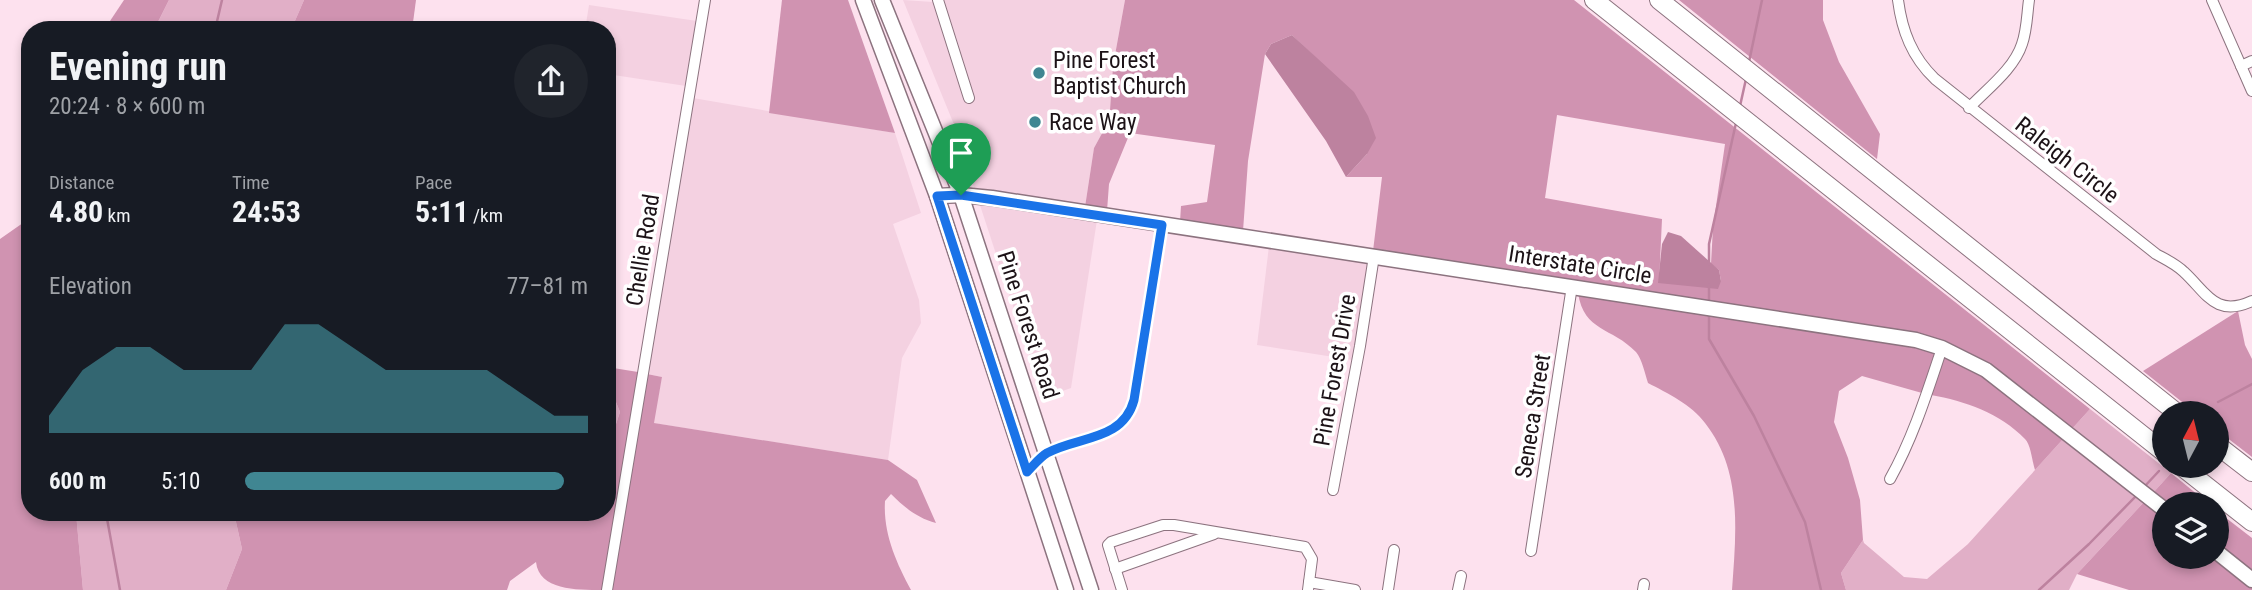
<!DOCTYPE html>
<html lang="en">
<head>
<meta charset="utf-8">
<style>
  :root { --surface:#171b24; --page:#20242c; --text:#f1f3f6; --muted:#9ea1a6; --accent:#408692 }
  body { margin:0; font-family:"Roboto Condensed",sans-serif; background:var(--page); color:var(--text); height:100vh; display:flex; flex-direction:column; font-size:26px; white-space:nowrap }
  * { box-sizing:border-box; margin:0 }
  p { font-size:23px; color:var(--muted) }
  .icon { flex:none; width:38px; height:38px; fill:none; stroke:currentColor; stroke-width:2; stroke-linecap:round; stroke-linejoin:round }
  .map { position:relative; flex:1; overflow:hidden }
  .details { position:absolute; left:21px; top:21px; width:595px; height:500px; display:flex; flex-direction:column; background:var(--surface); border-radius:28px; box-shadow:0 4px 10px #0003 }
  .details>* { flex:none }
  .needle { width:46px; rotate:7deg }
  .controls { position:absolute; left:2152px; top:401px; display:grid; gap:14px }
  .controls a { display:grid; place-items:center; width:77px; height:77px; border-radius:50%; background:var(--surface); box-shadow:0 4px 10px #0003; font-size:35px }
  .pin { position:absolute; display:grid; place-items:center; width:60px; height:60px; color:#fff; margin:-72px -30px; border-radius:50% 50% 50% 0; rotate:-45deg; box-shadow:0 0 7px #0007 }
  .pin .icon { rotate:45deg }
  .round { display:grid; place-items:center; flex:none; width:74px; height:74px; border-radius:37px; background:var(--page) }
  .headline { display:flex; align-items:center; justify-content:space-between; height:119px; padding:0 28px }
  h1 { font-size:38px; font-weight:700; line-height:52px }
  .stats { display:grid; grid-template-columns:repeat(3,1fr); gap:10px; height:119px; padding:7px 28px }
  .stats div { display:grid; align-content:center }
  .stats b { font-size:30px; font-weight:700 }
  .stats small { font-size:19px; font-weight:400 }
  .stats p { font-size:19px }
  .chart { height:196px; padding:14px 28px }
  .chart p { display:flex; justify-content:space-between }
  .chart svg { width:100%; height:126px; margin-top:7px; fill:var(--accent); opacity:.7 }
  ul { padding:0 28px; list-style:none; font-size:23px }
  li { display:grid; grid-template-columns:112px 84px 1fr; align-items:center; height:52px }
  li i { height:18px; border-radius:9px; background:var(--accent) }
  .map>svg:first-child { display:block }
  .built { fill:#f4d1e1 }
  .green { fill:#e1afc7 }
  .forest { fill:#d093b1; fill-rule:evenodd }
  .water { fill:#bd829f }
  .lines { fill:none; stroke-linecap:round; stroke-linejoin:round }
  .stream { stroke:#bd829f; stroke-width:2.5 }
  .street-casing { stroke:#8c737f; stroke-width:12 }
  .secondary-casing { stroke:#8c737f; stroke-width:17 }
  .highway-casing { stroke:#8c737f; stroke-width:20 }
  .street { stroke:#fff; stroke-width:10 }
  .secondary { stroke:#fff; stroke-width:14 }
  .highway { stroke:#fff; stroke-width:18 }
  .route-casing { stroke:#fff; stroke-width:14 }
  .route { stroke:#1a73e8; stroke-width:9 }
  .poi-dot { fill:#408692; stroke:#fff; stroke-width:2.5 }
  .labels { text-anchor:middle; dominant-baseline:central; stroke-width:7; stroke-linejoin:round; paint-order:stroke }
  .poi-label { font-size:23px; fill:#1c1217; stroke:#fff; text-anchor:start }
  .street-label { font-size:23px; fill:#1c1217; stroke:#fff }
</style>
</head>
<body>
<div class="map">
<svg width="2252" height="590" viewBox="0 0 2252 590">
  <rect width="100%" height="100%" fill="#fde1ee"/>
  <g class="built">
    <path d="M 903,0 L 933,2 L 967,104 L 975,100 L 942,0 L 1125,0 L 1113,66 L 1110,110 L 1106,126 L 1094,148 L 1085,207 L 975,191 L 955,127 Z"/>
    <path d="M 589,5 L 697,21 L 686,86 L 607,74 L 607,30 L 585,30 Z"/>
    <path d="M 693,98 L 895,133 L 921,213 L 893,224 L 919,300 L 921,323 L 902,358 L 888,460 L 653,423 L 662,377 L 647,374 Z"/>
    <path d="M 979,202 L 1097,220 L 1071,388 L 1043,398 Z"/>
    <path d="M 1269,246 L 1369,261 L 1353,360 L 1257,345 Z"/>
  </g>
  <g class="green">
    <path d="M 169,0 L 304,0 L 291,30 L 154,30 Z"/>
    <path d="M 607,380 L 620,412 L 615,427 L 607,432 Z"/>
    <path d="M 2090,409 L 2171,473 L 2152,494 L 2071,430 Z"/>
    <path d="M 2064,438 L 2145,501 L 2077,574 L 2069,590 L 1846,590 L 1841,573 L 1863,540 L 1864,543 L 1904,577 L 1927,579 L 1968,544 Z"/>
    <path d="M 76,513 L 234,513 L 242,549 L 226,590 L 83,590 Z"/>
  </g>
  <g class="forest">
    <path d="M 124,0 L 169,0 L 154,30 L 104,30 Z"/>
    <path d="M 304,0 L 416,0 L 412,30 L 291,30 Z"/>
    <path d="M 782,0 L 848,0 L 895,133 L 769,113 Z"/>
    <path d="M 1125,0 L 1574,0 L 2090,409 L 2071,430 L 1973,356 L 1373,251 L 1382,177 L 1346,177 L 1367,154 L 1315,57 L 1292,35 L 1271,44 L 1265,54 L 1248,161 L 1243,231 L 1180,222 L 1181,206 L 1207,202 L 1215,145 L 1130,133 L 1109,184 L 1107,211 L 1085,207 L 1094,148 L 1106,126 L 1110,110 L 1113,66 ZM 1557,115 L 1725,144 L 1713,227 L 1711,264 L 1719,270 L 1721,281 L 1659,283 L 1662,219 L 1545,198 Z"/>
    <path d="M 1679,0 L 1823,0 L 1823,20 L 1839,62 L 1880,134 L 1877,159 Z"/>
    <path d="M 30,218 L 30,513 L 76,513 L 83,590 L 0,590 L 0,239 Z"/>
    <path d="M 1578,293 L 1915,346 L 1935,351 L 1922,393 L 1862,376 L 1839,391 L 1834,422 L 1848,458 L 1860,500 L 1863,540 L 1841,573 L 1846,590 L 1732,590 C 1736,533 1743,471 1705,423 C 1692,405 1667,393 1648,383 C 1645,374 1642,359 1636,352 C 1612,327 1584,332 1578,293 Z"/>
    <path d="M 2238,311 L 2245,345 L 2252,359 L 2252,457 L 2217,430 L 2217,413 L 2196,413 L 2143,371 Z"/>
    <path d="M 1944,355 L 1983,375 L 2064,438 L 2035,470 C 2032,461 2031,445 2025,439 C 2000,413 1965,401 1931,395 Z"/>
    <path d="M 607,367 L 638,372 L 602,590 C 576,590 539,590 536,562 L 510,581 L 507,590 L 226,590 L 242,549 L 234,513 L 607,513 L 607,432 L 615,427 L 620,412 L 607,380 Z"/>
    <path d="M 647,374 L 662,377 L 654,423 L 888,460 L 917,480 L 936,523 C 917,518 904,507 891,494 L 885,501 C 883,533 896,562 911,590 L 612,590 Z"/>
    <path d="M 2171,473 L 2209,504 L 2165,504 L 2152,494 Z"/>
    <path d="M 2145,501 L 2165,517 L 2165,556 L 2214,557 L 2252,586 L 2252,590 L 2129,590 L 2077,574 Z"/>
    <path d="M 2217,511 L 2252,538 L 2252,573 L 2217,545 Z"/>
  </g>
  <g class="water">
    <path d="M 1292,35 L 1354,92 L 1368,116 L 1376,138 L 1367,154 L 1346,177 L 1326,141 L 1265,54 L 1271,44 Z"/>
    <path d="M 1668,232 L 1681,236 L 1719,270 L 1721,281 L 1718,289 L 1658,283 L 1662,244 Z"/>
  </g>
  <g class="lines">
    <g class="stream">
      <path d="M 215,30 L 222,0"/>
      <path d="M 1749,62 L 1762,0"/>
      <path d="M 1740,106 L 1746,79"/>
      <path d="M 1709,264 L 1709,244 L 1736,123"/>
      <path d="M 1709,302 L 1709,285"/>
      <path d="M 1709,313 L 1709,339 L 1754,416 L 1805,522 L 1821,590"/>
      <path d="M 2218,402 L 2252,384"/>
      <path d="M 2144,487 L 2159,471"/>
      <path d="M 106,513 L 120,590"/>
      <path d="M 2039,590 L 2089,544 L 2138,494"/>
    </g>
    <g class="street-casing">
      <g id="street">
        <path d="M 938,0 L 969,98"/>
        <path d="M 1898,0 C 1902,31 1912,57 1935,79 L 2156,254 C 2165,259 2176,264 2184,272 C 2206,292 2215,318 2252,301"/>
        <path d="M 2212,0 L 2252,91"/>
        <path d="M 2241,66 L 2252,61"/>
        <path d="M 1969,108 C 1987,89 2014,69 2022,44 C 2027,30 2027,14 2029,0"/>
        <path d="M 1026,472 C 1033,466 1040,457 1047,453 C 1078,436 1124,441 1134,400 L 1162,225"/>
        <path d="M 1890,479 C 1913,438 1927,393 1942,348"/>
        <path d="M 1333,490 L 1360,346 L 1374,256"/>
        <path d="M 1531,551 L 1572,286"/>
        <path d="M 1115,569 L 1214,534"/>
        <path d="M 1309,582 L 1355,590"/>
        <path d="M 607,590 L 705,0"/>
        <path d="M 1122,590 L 1108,545 L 1111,542 L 1163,525 L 1174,525 L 1305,547 L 1312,559 L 1308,590"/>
        <path d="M 1388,590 L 1394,550"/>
        <path d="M 1458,590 L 1461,576"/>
        <path d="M 1643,590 L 1644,584"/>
      </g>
    </g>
    <g class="secondary-casing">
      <g id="secondary">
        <path d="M 863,0 L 937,196 L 1066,590"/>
        <path d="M 882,0 L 961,195 L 1091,590"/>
        <path d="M 937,196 L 961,195 L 992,198 L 1916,340 L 1942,348 L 1986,370 L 2165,510"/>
        <path d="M 2217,552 L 2252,580"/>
      </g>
    </g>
    <g class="highway-casing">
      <g id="highway">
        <path d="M 1594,0 L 2165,453"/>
        <path d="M 1659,0 L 2177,413"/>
        <path d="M 2217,445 L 2252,472"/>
        <path d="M 2181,466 L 2252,522"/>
      </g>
    </g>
    <use href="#street" class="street"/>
    <use href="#secondary" class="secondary"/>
    <use href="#highway" class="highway"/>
  </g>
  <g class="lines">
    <g class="route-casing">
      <path id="route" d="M 961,195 L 1162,225 L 1134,400 C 1123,441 1079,436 1047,453 C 1040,457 1033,466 1027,472 L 937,196 Z"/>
    </g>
    <use href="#route" class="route"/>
  </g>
  <g class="poi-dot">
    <circle cx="1039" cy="73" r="7"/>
    <circle cx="1035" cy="122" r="7"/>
  </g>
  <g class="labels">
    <g class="poi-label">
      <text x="1053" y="60">Pine Forest<tspan x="1053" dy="26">Baptist Church</tspan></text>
      <text x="1049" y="122">Race Way</text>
    </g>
    <g class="street-label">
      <text transform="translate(2067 160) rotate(38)">Raleigh Circle</text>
      <text transform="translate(643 250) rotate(-81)">Chellie Road</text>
      <text transform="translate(1580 265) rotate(9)">Interstate Circle</text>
      <text transform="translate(1028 325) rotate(72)">Pine Forest Road</text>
      <text transform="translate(1335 370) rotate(-80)">Pine Forest Drive</text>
      <text transform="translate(1533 416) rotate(-81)">Seneca Street</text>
    </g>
  </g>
</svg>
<div class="controls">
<a><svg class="needle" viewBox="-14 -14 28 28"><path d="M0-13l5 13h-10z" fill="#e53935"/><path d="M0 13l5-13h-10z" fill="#9ea1a6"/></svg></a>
<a><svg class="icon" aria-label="layers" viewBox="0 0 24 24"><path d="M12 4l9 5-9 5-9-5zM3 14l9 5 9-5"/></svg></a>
</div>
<div class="pin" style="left:961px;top:195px;background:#1e9e55"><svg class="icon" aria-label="arrive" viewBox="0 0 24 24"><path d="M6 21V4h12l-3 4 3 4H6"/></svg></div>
<section class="details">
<div class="headline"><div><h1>Evening run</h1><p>20:24 · 8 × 600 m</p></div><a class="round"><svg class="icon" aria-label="share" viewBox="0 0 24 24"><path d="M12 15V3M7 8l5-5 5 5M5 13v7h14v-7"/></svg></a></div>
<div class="stats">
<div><p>Distance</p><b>4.80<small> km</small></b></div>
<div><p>Time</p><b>24:53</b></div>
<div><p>Pace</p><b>5:11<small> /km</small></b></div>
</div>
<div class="chart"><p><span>Elevation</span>77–81 m</p>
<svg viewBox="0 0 160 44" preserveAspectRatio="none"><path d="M0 44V38L10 22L20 14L30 14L40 22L50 22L60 22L70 6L80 6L90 14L100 22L110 22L120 22L130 22L140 30L150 38L160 38V44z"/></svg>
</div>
<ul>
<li><b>600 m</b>5:10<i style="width:93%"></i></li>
</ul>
</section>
</div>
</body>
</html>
